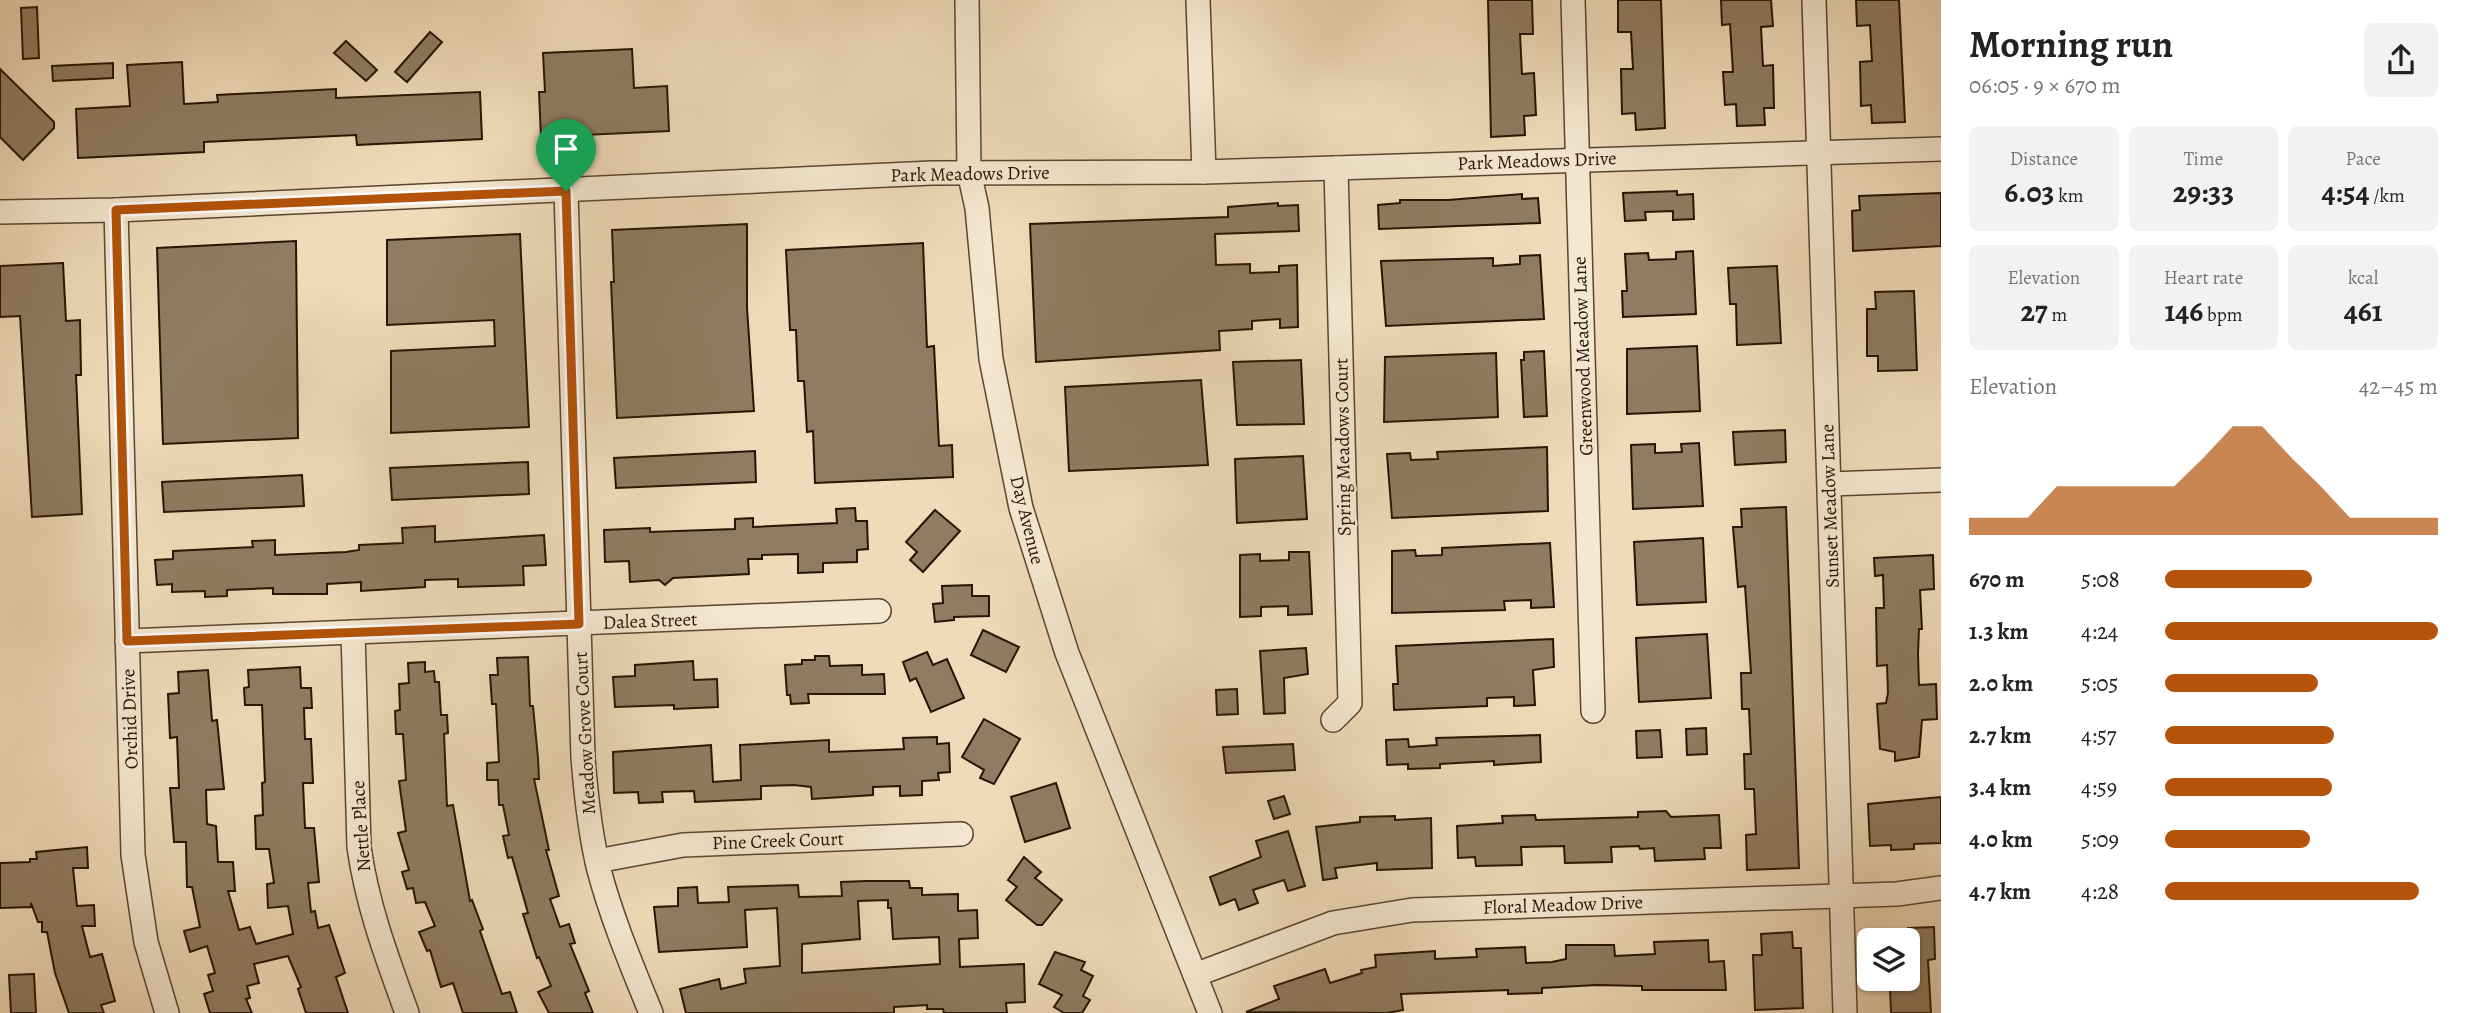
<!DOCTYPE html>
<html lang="en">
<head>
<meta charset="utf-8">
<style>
  :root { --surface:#fff; --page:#f2f2f2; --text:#222; --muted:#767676; --accent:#b45309 }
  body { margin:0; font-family:Alegreya,serif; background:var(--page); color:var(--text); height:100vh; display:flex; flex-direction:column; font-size:26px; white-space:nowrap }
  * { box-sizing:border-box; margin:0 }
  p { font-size:23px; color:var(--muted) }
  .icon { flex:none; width:38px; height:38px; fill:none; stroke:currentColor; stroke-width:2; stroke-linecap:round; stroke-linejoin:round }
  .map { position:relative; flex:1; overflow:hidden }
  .sheet { display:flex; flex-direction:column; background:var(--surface); width:525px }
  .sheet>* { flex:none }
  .fabs { position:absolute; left:1857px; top:928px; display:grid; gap:14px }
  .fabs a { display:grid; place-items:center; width:63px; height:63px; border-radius:10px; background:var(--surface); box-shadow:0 2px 5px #0004; font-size:35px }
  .pin { position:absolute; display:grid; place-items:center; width:60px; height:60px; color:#fff; margin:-72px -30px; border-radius:50% 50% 50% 0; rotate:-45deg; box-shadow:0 0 7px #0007 }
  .pin .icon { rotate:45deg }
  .round { display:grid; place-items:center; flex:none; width:74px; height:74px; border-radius:10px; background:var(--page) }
  .headline { display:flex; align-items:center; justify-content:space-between; height:119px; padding:0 28px }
  h1 { font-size:38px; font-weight:700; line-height:52px }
  .stats { display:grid; grid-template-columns:repeat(3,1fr); gap:10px; height:119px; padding:7px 28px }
  .stats div { display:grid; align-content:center; border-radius:10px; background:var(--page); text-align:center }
  .stats b { font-size:30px; font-weight:700 }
  .stats small { font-size:19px; font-weight:400 }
  .stats p { font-size:19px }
  .chart { height:196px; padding:14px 28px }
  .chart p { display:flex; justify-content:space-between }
  .chart svg { width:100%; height:126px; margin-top:7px; fill:var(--accent); opacity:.7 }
  ul { padding:0 28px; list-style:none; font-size:23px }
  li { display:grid; grid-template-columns:112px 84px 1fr; align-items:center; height:52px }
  li i { height:18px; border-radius:9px; background:var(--accent) }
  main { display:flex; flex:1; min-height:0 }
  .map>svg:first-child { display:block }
  .building { fill:#8f7c62; stroke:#271503; stroke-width:2; fill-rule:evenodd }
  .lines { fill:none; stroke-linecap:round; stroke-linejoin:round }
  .minor-casing { stroke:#594630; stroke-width:26 }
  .minor { stroke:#f5e8d2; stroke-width:23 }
  .route-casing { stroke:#fff; stroke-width:14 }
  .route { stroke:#b45309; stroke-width:9 }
  .labels { text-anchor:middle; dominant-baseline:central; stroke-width:5; stroke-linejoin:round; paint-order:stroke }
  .street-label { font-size:19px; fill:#271503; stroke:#f5e8d2 }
</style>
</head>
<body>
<main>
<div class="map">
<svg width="1941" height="1013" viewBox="0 0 1941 1013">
  <rect width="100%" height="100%" fill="#efdbb9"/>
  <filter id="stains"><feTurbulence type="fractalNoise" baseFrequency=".00286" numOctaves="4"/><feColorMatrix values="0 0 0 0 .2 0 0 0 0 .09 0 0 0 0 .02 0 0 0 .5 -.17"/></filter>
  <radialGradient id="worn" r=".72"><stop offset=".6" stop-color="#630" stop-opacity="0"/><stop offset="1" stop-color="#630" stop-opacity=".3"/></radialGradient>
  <g class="building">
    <path d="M 1488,0 L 1532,0 L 1533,34 L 1520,34 L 1522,74 L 1534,73 L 1536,115 L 1524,116 L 1525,135 L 1491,137 Z"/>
    <path d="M 1618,0 L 1661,0 L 1665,128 L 1636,130 L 1635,113 L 1622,114 L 1621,69 L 1633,69 L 1631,32 L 1618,32 Z"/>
    <path d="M 1721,0 L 1771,0 L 1773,26 L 1761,27 L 1763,66 L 1773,65 L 1774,108 L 1764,108 L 1765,125 L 1737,126 L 1736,104 L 1725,105 L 1723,72 L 1733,72 L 1730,24 L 1722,25 Z"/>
    <path d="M 1856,0 L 1899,0 L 1905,122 L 1872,123 L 1871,105 L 1861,106 L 1860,62 L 1872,61 L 1870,25 L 1857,26 Z"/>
    <path d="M 37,7 L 39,58 L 23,59 L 21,8 Z"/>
    <path d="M 430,32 L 442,42 L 407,82 L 395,72 Z"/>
    <path d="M 346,41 L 377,70 L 366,81 L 334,53 Z"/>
    <path d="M 632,49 L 634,88 L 667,86 L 669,131 L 541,137 L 539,92 L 545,92 L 543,53 Z"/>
    <path d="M 182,62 L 184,104 L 218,102 L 217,95 L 336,89 L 336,98 L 480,92 L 482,139 L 357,145 L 356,135 L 204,142 L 204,152 L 78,158 L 76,109 L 130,106 L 127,65 Z"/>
    <path d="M 113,63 L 113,78 L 53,81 L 52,66 Z"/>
    <path d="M 0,69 L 54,122 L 54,128 L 23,160 L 0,137 Z"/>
    <path d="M 1677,191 L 1677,195 L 1693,194 L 1694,219 L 1673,220 L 1673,211 L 1645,212 L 1646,220 L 1625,221 L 1623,193 Z"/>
    <path d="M 1941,193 L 1941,246 L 1853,251 L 1852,211 L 1860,210 L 1859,196 Z"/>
    <path d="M 1522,194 L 1522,199 L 1538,198 L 1540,223 L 1379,229 L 1378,205 L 1400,203 L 1400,200 L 1448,200 Z"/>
    <path d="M 1278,203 L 1278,206 L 1298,205 L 1299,231 L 1215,234 L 1216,265 L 1250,264 L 1250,273 L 1279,272 L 1279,266 L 1297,265 L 1298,327 L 1280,328 L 1280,319 L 1252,321 L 1252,329 L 1219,331 L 1220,350 L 1036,362 L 1030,224 L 1228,217 L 1228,207 Z"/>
    <path d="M 747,224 L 747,308 L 754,411 L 617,418 L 611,282 L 614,282 L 612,230 Z"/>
    <path d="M 520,234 L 529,427 L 391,433 L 391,351 L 495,346 L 494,320 L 387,325 L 387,240 Z"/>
    <path d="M 296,241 L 298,438 L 163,444 L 157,248 Z"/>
    <path d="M 923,243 L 927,347 L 934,346 L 939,446 L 952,445 L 953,477 L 815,483 L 813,431 L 807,432 L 804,381 L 798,381 L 796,330 L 790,330 L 786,250 Z"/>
    <path d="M 1693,251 L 1696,314 L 1623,317 L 1622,291 L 1627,291 L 1625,254 L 1648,253 L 1649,260 L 1676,259 L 1676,252 Z"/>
    <path d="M 1540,255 L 1544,319 L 1386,326 L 1381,261 L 1493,258 L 1493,266 L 1520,264 L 1520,256 Z"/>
    <path d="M 63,263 L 66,321 L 80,320 L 81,375 L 76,375 L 82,514 L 32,517 L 20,316 L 0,317 L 0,266 Z"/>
    <path d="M 1777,266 L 1781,343 L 1737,345 L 1736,304 L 1730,304 L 1728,268 Z"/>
    <path d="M 1914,291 L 1917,370 L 1878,371 L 1878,356 L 1867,356 L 1867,309 L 1876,309 L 1875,292 Z"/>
    <path d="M 1697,346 L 1700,411 L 1627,414 L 1627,349 Z"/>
    <path d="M 1544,351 L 1547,416 L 1524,417 L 1521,360 L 1524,360 L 1524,352 Z"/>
    <path d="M 1496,353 L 1498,417 L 1384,422 L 1385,357 Z"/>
    <path d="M 1301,360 L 1304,424 L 1237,425 L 1233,362 Z"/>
    <path d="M 1201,380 L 1208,465 L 1069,471 L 1065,387 Z"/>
    <path d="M 1785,430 L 1786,462 L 1735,465 L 1733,432 Z"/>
    <path d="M 1699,443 L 1703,506 L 1633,509 L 1631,445 L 1655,444 L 1655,453 L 1682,452 L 1681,444 Z"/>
    <path d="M 1547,447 L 1548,511 L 1392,518 L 1387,454 L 1410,453 L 1411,460 L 1438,459 L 1437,452 Z"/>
    <path d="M 755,451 L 756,482 L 616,488 L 614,458 Z"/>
    <path d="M 1303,456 L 1307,519 L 1237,523 L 1235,459 Z"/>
    <path d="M 528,462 L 529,494 L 392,500 L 390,468 Z"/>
    <path d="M 302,475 L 304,506 L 164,512 L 162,482 Z"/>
    <path d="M 1786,507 L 1799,868 L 1747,870 L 1746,835 L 1756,834 L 1754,789 L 1745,789 L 1744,754 L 1751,754 L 1749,709 L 1742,709 L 1741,673 L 1751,673 L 1745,586 L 1738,587 L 1733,527 L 1742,527 L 1741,509 Z"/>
    <path d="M 855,508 L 856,521 L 867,521 L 868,549 L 857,550 L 857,562 L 823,563 L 823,572 L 798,573 L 798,554 L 762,555 L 762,559 L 748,559 L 749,574 L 673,578 L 665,585 L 659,580 L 630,582 L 629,561 L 605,562 L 604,530 L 650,528 L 650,532 L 735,529 L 735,519 L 753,518 L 753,527 L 837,523 L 836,509 Z"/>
    <path d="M 935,510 L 960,531 L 923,572 L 910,560 L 917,552 L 906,542 Z"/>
    <path d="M 435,526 L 435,542 L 544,535 L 546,565 L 523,566 L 524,585 L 458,587 L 458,579 L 425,580 L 425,587 L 361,591 L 361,582 L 327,584 L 327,594 L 273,594 L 273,588 L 227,590 L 227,596 L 205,597 L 205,591 L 172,592 L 172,584 L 157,585 L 155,560 L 173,559 L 173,551 L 253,547 L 252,541 L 275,540 L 275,555 L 346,552 L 359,550 L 359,545 L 403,543 L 402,528 Z"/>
    <path d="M 1703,538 L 1706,602 L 1637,605 L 1634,542 Z"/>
    <path d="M 1550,543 L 1554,607 L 1531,608 L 1531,600 L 1504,601 L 1505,610 L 1392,613 L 1392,551 L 1415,550 L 1416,556 L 1442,555 L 1442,548 Z"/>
    <path d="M 1289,552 L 1309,552 L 1312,614 L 1288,615 L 1288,606 L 1261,607 L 1261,616 L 1240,617 L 1240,555 L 1260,554 L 1260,561 L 1289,560 Z"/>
    <path d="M 1933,555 L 1934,589 L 1920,590 L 1922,629 L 1919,629 L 1918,654 L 1919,685 L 1936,684 L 1937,719 L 1922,720 L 1919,757 L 1895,761 L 1895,752 L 1880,749 L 1877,704 L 1886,703 L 1888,693 L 1887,665 L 1877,666 L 1876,608 L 1884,608 L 1883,575 L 1875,576 L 1874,558 Z"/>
    <path d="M 972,585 L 972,596 L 989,596 L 989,616 L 954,617 L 954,620 L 935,622 L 933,604 L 943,603 L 942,586 Z"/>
    <path d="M 983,630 L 1019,647 L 1006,672 L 971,655 Z"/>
    <path d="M 1707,634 L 1711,698 L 1639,702 L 1636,638 Z"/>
    <path d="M 1553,639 L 1554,667 L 1533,670 L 1535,705 L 1514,706 L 1514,697 L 1487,698 L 1487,706 L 1394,710 L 1393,684 L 1398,684 L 1396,646 Z"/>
    <path d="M 1306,648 L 1308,674 L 1284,678 L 1285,713 L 1264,714 L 1260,651 Z"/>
    <path d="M 927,652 L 933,665 L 947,659 L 964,698 L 931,712 L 916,678 L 910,681 L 903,662 Z"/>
    <path d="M 815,656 L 829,656 L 830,666 L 862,665 L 862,675 L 884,674 L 885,694 L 808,694 L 809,703 L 791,704 L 790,695 L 787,695 L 785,665 L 802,664 L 802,660 L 815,660 Z"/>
    <path d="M 528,657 L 530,706 L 533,706 L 538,758 L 539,779 L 534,779 L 549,850 L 546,850 L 559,896 L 550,899 L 560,927 L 569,924 L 575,943 L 570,944 L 589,991 L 585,993 L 593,1013 L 549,1013 L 538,992 L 551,986 L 539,957 L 537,958 L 523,914 L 528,913 L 512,857 L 508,858 L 503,836 L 509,835 L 503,805 L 499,805 L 498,780 L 487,780 L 487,763 L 499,762 L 496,704 L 492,704 L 490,675 L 498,675 L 497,658 Z"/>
    <path d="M 693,661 L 694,680 L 717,679 L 718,707 L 674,709 L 674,705 L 615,707 L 613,677 L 635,676 L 635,665 Z"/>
    <path d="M 425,662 L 425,672 L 434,671 L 435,682 L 439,682 L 441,715 L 447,715 L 448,733 L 444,734 L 447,806 L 453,805 L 470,901 L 472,900 L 483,929 L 480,931 L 502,994 L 510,992 L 517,1013 L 463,1013 L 453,983 L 441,987 L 430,950 L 427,951 L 419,932 L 435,926 L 425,902 L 416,903 L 413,888 L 407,889 L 402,872 L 409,870 L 398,833 L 406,831 L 399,781 L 406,780 L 403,734 L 396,734 L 395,711 L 400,710 L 399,684 L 409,683 L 408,663 Z"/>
    <path d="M 300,667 L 301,688 L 311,688 L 312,708 L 304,708 L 305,739 L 311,739 L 313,783 L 303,783 L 305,828 L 314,828 L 319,882 L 308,883 L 311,912 L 315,911 L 318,928 L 329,925 L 345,973 L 336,977 L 348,1013 L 306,1013 L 298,989 L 301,987 L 288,956 L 254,964 L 259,983 L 247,986 L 250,998 L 246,999 L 252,1013 L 210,1013 L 204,994 L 213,991 L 208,975 L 215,973 L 207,946 L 190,952 L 184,931 L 200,927 L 192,887 L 187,887 L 186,842 L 174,842 L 170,788 L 179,788 L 177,737 L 170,738 L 168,694 L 179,693 L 178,672 L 208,670 L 212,721 L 217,720 L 224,789 L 206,790 L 207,824 L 216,826 L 218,862 L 233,862 L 235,891 L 228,891 L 239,930 L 250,927 L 256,944 L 293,934 L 288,906 L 268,908 L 267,884 L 274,883 L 269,849 L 256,849 L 255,816 L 263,815 L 262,783 L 265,782 L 262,705 L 245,705 L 244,688 L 249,687 L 248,670 Z"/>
    <path d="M 1237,689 L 1238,714 L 1217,715 L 1216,690 Z"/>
    <path d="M 984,719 L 1020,739 L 994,784 L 980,778 L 984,770 L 962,757 Z"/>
    <path d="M 1706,728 L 1707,754 L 1687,755 L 1686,729 Z"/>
    <path d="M 1660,730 L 1662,757 L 1637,758 L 1636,731 Z"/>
    <path d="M 1540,735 L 1541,762 L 1494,765 L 1494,761 L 1457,763 L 1440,764 L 1440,768 L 1408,769 L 1408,764 L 1387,765 L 1386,740 L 1408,739 L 1409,747 L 1437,745 L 1436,738 Z"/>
    <path d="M 937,737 L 937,744 L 949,743 L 950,772 L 938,773 L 939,780 L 922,781 L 922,795 L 900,796 L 900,786 L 873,787 L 873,795 L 812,799 L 811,787 L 794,785 L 761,786 L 761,799 L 695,802 L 694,791 L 662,792 L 663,802 L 639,803 L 638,792 L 614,793 L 613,752 L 711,745 L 713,782 L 741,780 L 740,745 L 829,740 L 829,752 L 904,749 L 903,738 Z"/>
    <path d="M 1293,744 L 1295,770 L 1226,773 L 1223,747 Z"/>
    <path d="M 1056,783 L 1070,828 L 1025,842 L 1011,797 Z"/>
    <path d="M 1284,796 L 1290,814 L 1274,819 L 1268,801 Z"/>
    <path d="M 1941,797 L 1941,843 L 1914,844 L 1914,849 L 1891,850 L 1891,845 L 1870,846 L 1868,804 Z"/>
    <path d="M 1666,811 L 1671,817 L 1719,815 L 1721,848 L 1704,848 L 1705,859 L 1678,860 L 1655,861 L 1654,848 L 1640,849 L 1639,846 L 1611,847 L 1612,862 L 1565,863 L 1564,846 L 1521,847 L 1522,865 L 1476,866 L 1475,857 L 1458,858 L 1457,826 L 1503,823 L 1502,816 L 1535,815 L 1536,820 L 1638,817 L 1638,812 Z"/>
    <path d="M 1395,816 L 1395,820 L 1431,818 L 1432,868 L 1377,870 L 1377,863 L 1335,868 L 1337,878 L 1323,880 L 1316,827 L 1360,822 L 1360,817 Z"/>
    <path d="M 1288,831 L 1305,886 L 1288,891 L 1284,880 L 1253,890 L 1258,903 L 1239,910 L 1235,899 L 1220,905 L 1210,877 L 1261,857 L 1256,841 Z"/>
    <path d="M 87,847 L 88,868 L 73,868 L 77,906 L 94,905 L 95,926 L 82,926 L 90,957 L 102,954 L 115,1001 L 101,1005 L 104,1013 L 69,1013 L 55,973 L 47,932 L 42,932 L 42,922 L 38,922 L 31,903 L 31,907 L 0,908 L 0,863 L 30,862 L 30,859 L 37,859 L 36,852 Z"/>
    <path d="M 1024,857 L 1041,872 L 1035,878 L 1062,900 L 1042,925 L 1037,925 L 1006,900 L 1017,887 L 1008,880 Z"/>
    <path d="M 866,881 L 909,881 L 910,888 L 922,888 L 922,895 L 958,894 L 958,911 L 977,910 L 978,938 L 959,939 L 960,967 L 1024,964 L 1025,1002 L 1006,1003 L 1007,1013 L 944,1013 L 943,1009 L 927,1009 L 927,1005 L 894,1007 L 894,1013 L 686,1013 L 680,989 L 719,979 L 721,989 L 746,983 L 744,969 L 780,966 L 777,908 L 745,910 L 747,947 L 659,952 L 654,907 L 678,906 L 678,888 L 697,887 L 698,903 L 729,902 L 728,887 L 798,885 L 799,897 L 842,896 L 841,882 ZM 888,900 L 888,908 L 891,908 L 893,939 L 939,937 L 940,964 L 802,973 L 802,944 L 860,939 L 858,901 Z"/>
    <path d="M 1934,927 L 1935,959 L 1928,960 L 1931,1013 L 1891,1013 L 1890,988 L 1901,988 L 1901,978 L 1908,978 L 1908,928 Z"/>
    <path d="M 1792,932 L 1793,948 L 1801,948 L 1803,1008 L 1755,1010 L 1753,955 L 1762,955 L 1761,934 Z"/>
    <path d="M 1708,940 L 1709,962 L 1724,961 L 1726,990 L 1642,990 L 1642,986 L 1597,985 L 1542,988 L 1542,993 L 1508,994 L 1508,990 L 1401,994 L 1403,1010 L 1387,1013 L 1246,1012 L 1279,999 L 1274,986 L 1325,969 L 1330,983 L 1362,973 L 1361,970 L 1376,967 L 1375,955 L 1435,951 L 1435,959 L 1477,957 L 1476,949 L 1525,947 L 1526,963 L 1552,962 L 1566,959 L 1566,945 L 1614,945 L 1615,956 L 1655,954 L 1654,942 Z"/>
    <path d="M 1055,952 L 1085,962 L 1081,970 L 1093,976 L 1083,996 L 1090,1000 L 1082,1013 L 1064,1013 L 1054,1007 L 1062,995 L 1039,984 Z"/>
    <path d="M 34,974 L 36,1013 L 11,1013 L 9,975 Z"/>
  </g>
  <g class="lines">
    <g class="minor-casing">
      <g id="minor">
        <path d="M 967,0 L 969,172 L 977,208 L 991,359 L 1021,508 L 1067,653 L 1210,1013"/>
        <path d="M 1198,0 L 1204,172"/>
        <path d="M 1573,0 L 1593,711"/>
        <path d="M 1814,0 L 1845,1013"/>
        <path d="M 566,191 L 583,758 C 586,796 590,834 599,870 C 612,919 632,966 651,1013"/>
        <path d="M 116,210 L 133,855 L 146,942 L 167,1013"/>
        <path d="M 0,212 L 116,210 L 932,173 L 1204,172 L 1941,149"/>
        <path d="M 1830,484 L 1941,480"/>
        <path d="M 353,632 L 359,847 C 367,905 387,958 407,1013"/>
        <path d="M 127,641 L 879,611"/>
        <path d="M 1333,720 L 1350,703 L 1336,168"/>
        <path d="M 597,861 L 683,845 L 961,834"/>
        <path d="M 1195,975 L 1333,923 L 1412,910 L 1897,894 L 1941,888"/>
      </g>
    </g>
    <use href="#minor" class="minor"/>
  </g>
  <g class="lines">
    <g class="route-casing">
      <path id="route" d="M 566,191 L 579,624 L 127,641 L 116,210 Z"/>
    </g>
    <use href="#route" class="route"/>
  </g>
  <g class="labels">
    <g class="street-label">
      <text transform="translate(1537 161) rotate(-2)">Park Meadows Drive</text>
      <text transform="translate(970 174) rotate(-1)">Park Meadows Drive</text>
      <text transform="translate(1583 356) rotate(-92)">Greenwood Meadow Lane</text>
      <text transform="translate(1343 447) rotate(-91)">Spring Meadows Court</text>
      <text transform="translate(1830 506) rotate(-92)">Sunset Meadow Lane</text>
      <text transform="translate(1027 520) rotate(76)">Day Avenue</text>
      <text transform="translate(650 621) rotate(-2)">Dalea Street</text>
      <text transform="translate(130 719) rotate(-92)">Orchid Drive</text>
      <text transform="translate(585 733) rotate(-93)">Meadow Grove Court</text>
      <text transform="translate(361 826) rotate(-94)">Nettle Place</text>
      <text transform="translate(778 841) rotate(-2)">Pine Creek Court</text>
      <text transform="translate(1563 905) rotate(-2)">Floral Meadow Drive</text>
    </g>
  </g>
  <rect width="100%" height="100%" filter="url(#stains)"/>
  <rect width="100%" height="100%" fill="url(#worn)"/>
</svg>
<div class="fabs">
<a><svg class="icon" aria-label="layers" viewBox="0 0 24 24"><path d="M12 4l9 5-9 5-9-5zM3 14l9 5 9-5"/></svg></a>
</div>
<div class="pin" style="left:566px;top:191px;background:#1e9e55"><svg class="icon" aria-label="arrive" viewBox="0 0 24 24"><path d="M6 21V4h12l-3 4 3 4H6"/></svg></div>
</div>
<section class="sheet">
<div class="headline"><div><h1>Morning run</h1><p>06:05 · 9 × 670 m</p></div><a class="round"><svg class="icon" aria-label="share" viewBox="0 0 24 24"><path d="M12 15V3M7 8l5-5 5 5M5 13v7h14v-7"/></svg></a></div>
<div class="stats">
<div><p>Distance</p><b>6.03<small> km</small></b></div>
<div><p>Time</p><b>29:33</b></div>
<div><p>Pace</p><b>4:54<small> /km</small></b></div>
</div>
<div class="stats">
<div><p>Elevation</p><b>27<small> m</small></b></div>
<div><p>Heart rate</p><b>146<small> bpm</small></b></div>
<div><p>kcal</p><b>461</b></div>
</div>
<div class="chart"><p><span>Elevation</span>42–45 m</p>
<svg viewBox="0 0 160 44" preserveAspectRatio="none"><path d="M0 44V38L10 38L20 38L30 27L40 27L50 27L60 27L70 27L80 17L90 6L100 6L110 17L120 27L130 38L140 38L150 38L160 38V44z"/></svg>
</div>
<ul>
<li><b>670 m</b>5:08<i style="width:54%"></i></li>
<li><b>1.3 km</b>4:24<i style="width:100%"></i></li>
<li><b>2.0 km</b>5:05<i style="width:56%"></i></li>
<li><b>2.7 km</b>4:57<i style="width:62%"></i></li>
<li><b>3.4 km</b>4:59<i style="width:61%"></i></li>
<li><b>4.0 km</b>5:09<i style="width:53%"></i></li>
<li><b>4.7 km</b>4:28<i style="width:93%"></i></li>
</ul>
</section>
</main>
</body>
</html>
